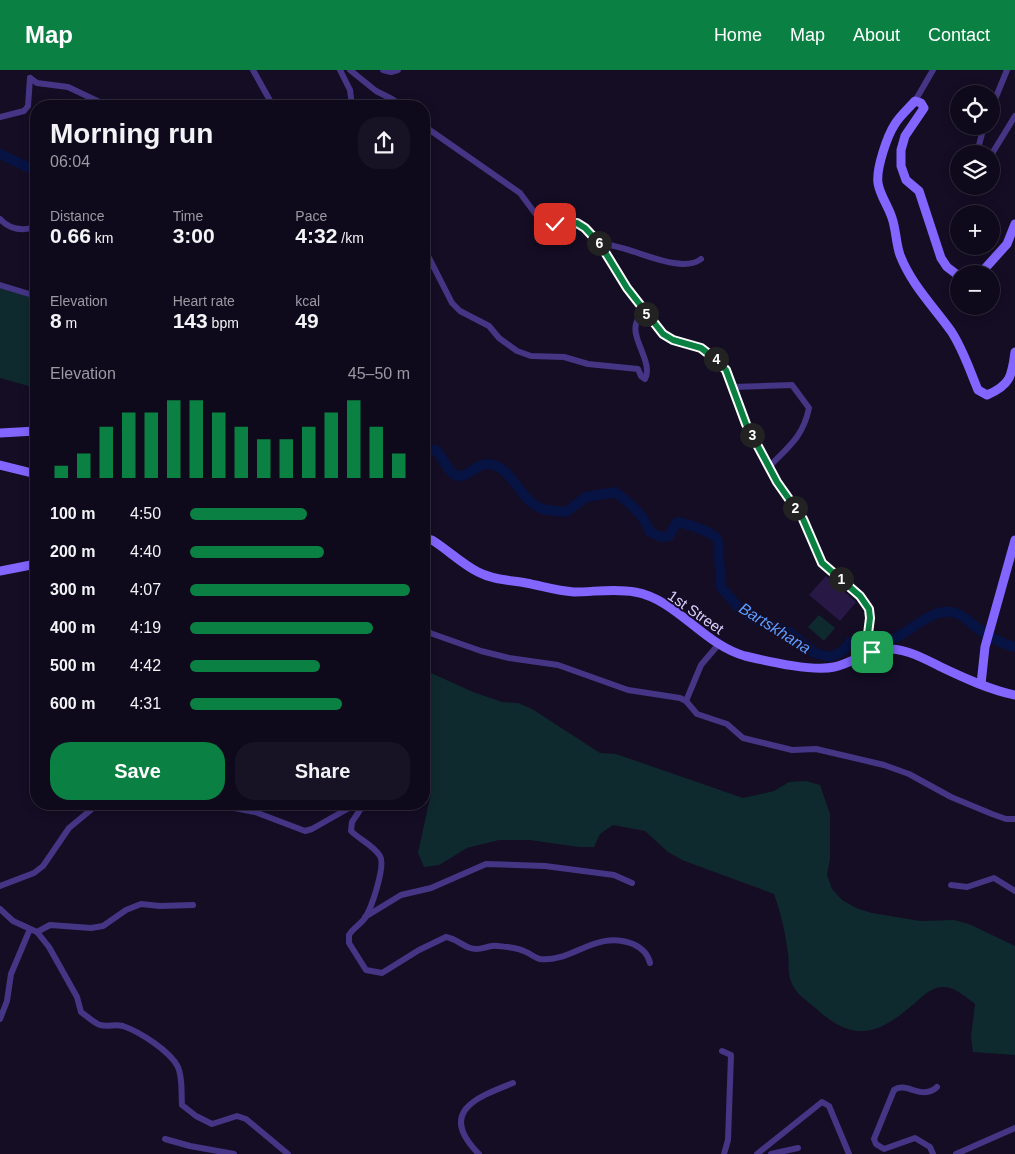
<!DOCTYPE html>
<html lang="en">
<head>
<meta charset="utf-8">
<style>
  :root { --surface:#0f0a1b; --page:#181324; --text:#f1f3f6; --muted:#9b9aa3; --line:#2f2b3a; --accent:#0b8043 }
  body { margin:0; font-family:Arial,sans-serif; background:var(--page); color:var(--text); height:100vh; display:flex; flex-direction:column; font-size:19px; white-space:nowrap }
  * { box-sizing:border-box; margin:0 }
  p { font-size:16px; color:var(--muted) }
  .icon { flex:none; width:28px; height:28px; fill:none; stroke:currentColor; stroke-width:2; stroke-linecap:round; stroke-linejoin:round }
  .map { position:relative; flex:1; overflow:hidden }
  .sheet { position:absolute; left:30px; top:30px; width:400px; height:710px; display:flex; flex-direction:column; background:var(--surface); border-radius:20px; box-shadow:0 2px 12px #0003,0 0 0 1px var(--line) }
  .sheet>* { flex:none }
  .tools { position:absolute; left:950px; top:15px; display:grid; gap:10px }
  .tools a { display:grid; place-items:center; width:50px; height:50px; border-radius:50%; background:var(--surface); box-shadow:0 2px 12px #0003,0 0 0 1px var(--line); font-size:25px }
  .pin { position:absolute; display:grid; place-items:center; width:42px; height:42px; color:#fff; margin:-21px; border-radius:10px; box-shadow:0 2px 8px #0006 }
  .km { position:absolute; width:25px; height:25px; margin:-12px; border-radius:50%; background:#222; color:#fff; font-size:14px; line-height:25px; text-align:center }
  .round { display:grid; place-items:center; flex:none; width:52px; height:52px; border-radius:20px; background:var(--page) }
  .summary { display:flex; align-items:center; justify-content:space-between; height:85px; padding:0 20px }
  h1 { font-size:28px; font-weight:800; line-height:38px }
  .stats { display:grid; grid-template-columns:repeat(3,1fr); gap:8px; height:85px; padding:5px 20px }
  .stats div { display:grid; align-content:center }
  .stats b { font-size:21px; font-weight:800 }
  .stats small { font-size:14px; font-weight:400 }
  .stats p { font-size:14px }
  .chart { height:140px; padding:10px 20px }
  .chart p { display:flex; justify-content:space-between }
  .chart svg { width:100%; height:90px; margin-top:5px; stroke:var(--accent); stroke-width:6 }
  .cta { display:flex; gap:10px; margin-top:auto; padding:10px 20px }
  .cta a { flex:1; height:58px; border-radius:20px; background:var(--accent); color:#fff; font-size:20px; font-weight:800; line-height:58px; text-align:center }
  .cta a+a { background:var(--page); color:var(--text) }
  ul { padding:0 20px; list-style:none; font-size:16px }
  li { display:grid; grid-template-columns:80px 60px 1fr; align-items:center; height:38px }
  li i { height:12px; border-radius:6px; background:var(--accent) }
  header { display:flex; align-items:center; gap:30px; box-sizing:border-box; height:70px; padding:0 25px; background:var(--accent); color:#fff }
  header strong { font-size:24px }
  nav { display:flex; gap:28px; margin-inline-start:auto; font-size:18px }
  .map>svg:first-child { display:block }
  .green { fill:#0f2a2e }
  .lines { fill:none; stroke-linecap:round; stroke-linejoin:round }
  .river { stroke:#071343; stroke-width:10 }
  .building { fill:#281846 }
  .street { stroke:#453585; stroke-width:6 }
  .secondary { stroke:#8266ff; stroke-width:9 }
  .route-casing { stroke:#fff; stroke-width:10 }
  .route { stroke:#0b8043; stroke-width:6 }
  .labels { text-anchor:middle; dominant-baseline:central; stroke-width:4; stroke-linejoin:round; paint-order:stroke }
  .street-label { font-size:15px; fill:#dccfff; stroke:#140d24 }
  .water-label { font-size:16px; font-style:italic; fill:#5d9bff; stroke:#140d24 }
</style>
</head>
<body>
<header>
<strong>Map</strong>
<nav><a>Home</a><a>Map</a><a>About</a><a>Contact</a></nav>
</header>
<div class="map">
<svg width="1015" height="1084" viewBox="0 0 1015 1084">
  <rect width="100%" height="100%" fill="#140d24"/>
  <g class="green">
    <path d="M 0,218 L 36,228 L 36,318 L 0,308 Z"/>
    <path d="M 819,545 L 835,558 L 824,571 L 808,557 Z"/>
    <path d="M 431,603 L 473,622 L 502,632 L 518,633 L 532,639 L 600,683 L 616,684 L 743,728 L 774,721 L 789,712 L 806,711 L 820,715 L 830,744 L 830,789 L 827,805 L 832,819 L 842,830 L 856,838 L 872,843 L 920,851 L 954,850 L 969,854 L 1015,876 L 1015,985 L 973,982 L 971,967 L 975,934 C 967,928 956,918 946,917 C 933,916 925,924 916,932 C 883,961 858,975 820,942 C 812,934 798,926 793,916 C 786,901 790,897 788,883 C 785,862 781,843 774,824 L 682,790 L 668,782 L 645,761 L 613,755 L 600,764 L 594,777 L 579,777 L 530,770 L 499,770 L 467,778 L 439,795 L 424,797 L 418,783 L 431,723 L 428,705 L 424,699 L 424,605 Z"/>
  </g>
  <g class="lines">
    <g class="river">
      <path d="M 0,84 L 36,101"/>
      <path d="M 424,380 L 436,380 C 442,387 448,401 455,405 C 467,411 478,389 494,395 C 515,403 521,432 543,439 C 550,441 559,441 566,442 L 586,427 L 615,422 C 630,433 643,444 650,462 L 661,467 L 669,466 L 677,452 C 687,454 711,461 717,469 C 720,475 718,483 719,489 C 720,499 721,507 721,517 L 739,538 L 756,550 L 789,562 L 815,583 L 830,587 L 843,581 L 850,572 C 864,569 881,574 893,569 C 912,561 933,536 955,543 C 963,545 966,549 971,553 C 985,564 998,573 1015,577"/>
    </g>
  </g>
  <path class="building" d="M 826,506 L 856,532 L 840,551 L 809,525 Z"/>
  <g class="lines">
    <g class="street">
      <path d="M 253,0 L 273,36"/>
      <path d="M 340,0 L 350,20 L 352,36"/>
      <path d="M 350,0 L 376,21 L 392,29 L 402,36"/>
      <path d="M 383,0 L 391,2 L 398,0"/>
      <path d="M 30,8 L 37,13 L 68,17 L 108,36"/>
      <path d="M 915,31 L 933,0"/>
      <path d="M 991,39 L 1007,0"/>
      <path d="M 0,47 L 24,41 L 28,36 L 30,8"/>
      <path d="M 424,56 L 520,123 L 537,146 L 545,151 L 555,154 L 577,153 L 585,158 L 601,174 L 627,219 L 663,264 L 673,270 L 701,278 L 714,288 L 726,300 L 747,354 L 777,411 L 803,449 L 822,493 L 857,523 L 869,539 L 870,548 L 867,564 L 871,579"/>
      <path d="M 984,56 L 979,75 L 981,81 L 985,84"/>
      <path d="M 988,84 L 993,82 L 1015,46"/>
      <path d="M 0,149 C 10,160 23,161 36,157"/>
      <path d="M 601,174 C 628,174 679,206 701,189"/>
      <path d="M 424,178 L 452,233 L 460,241 L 489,256 L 499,268 L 517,281 L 531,286 L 564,287 L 588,294 L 638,299 L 641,306 L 645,309 C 654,293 629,267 637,251 C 638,248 642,245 644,242"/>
      <path d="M 0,215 L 36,226"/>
      <path d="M 733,317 L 792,315 L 809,338 C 803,367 789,376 770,396"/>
      <path d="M 424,555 L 430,563 L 481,581 L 509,588 L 558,595 L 628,620 L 680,628 L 686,631 L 697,644 L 727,654 L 743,668 L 792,680 L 816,679 L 884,695 L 909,704 L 951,727 L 992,744 L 1006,749 L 1015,749"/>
      <path d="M 424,568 L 430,563"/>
      <path d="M 686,631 L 701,595 L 718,575"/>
      <path d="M 201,734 L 208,734"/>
      <path d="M 214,734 L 255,742 L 305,761 L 312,759 L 356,734"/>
      <path d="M 364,734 L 352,752 L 351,761 C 360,770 373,775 380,786 C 386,796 371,839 365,848 C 360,855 353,858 349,865 L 349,873 L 366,900 L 382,903 L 419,880 L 446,867 C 457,869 461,875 470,878 C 479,881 484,877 492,876 C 497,875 503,877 508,877 C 514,878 521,879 526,882 C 531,884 535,888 540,889 C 572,893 596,859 633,874 C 642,878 648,884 650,893"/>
      <path d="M 951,815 L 967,817 L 994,808 L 1015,821"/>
      <path d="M 0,816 L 34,803 L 43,796 L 69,758 L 98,734"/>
      <path d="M 0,839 L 13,851 L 37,862 L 49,877 L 77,927 L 81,942 C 87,946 94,953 100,955 C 108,957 115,954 123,956 C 140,962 170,981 178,997 C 183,1009 181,1022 182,1035 L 196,1046 L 212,1054 L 237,1046 L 246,1049 L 288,1084"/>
      <path d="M 365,847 L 401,825 L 431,818 L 486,794 L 545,796 L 614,805 L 632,813"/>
      <path d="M 37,862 L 50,855 L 91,858 L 103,856 L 126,840 L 141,834 L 160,836 L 193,835"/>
      <path d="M 0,949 L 7,931 L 11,904 L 30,859"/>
      <path d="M 722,981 L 731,985 L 728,1070 L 724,1084"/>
      <path d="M 165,1069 L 190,1076 L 234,1084"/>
      <path d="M 479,1084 C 438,1043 474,1028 513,1013"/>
      <path d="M 757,1084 L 822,1032 L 829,1036 L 849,1084"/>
      <path d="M 771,1084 L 798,1078"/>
      <path d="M 933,1084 L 930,1077 L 915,1068 L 884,1079 L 876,1074 L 874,1069 L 894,1020 C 906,1011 922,1031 937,1017"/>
      <path d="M 956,1084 L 1015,1058"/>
    </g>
    <g class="secondary">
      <path d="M 980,204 L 1007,174 L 1015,154"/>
      <path d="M 959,206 L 947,197 L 941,188 L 919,121 L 906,110 L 901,96 L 901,80 L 905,66 L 924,38 L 921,33 L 915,31 C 908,39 900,46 895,54 C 887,66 876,99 878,113 C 880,126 888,135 892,148 C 896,159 896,174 900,185 C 911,214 933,236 951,261 C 963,279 970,301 978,320 L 987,325 C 1011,315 1012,305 1015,282"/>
      <path d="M 0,363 L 36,361"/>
      <path d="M 0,395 L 36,404"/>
      <path d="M 424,468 L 432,470 C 448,480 462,494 478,502 C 493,510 510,510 526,513 C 542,516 557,521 574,522 C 594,522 615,518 635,522 C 676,529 704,575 745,586 C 767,591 813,602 834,597 C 854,593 871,577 891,579 C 909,580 925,589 941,597 C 964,608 990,620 1015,625"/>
      <path d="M 0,501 L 36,494"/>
      <path d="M 981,614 L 985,577 L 1015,470"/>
    </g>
  </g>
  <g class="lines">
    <g class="route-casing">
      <path id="route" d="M 555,154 L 577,153 L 585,158 L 600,174 L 627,218 L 663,264 L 673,270 L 701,278 L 714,288 L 726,300 L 746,354 L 777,412 L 803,449 L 822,493 L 860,526 L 869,539 L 870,548 L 868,564 L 872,582"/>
    </g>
    <use href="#route" class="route"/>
  </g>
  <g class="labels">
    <g class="street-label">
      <text transform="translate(696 542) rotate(35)">1st Street</text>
    </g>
    <g class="water-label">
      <text transform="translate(775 558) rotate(32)">Bartskhana</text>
    </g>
  </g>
</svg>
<div class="tools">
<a><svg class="icon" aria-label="locate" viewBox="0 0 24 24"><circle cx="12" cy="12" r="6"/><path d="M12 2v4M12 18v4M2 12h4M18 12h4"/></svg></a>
<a><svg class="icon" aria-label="layers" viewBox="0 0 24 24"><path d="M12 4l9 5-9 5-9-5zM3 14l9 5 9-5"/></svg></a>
<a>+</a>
<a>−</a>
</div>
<div class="pin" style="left:872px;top:582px;background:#1e9e55"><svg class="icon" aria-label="arrive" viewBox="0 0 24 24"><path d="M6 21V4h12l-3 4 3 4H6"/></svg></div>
<div class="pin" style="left:555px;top:154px;background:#d93025"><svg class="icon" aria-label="check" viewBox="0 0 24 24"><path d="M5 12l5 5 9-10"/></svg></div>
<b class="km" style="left:841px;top:509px">1</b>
<b class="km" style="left:795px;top:438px">2</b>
<b class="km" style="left:752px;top:365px">3</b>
<b class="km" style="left:716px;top:289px">4</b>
<b class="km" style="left:646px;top:244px">5</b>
<b class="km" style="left:599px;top:173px">6</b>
<section class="sheet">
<div class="summary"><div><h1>Morning run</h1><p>06:04</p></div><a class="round"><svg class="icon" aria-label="share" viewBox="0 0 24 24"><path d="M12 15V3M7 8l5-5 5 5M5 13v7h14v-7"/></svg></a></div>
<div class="stats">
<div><p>Distance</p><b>0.66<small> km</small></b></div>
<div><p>Time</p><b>3:00</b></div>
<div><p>Pace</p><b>4:32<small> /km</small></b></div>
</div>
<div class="stats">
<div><p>Elevation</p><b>8<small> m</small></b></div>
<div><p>Heart rate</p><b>143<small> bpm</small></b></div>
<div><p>kcal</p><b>49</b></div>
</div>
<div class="chart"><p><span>Elevation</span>45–50 m</p>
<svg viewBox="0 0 160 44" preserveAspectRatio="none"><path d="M5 44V38M15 44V32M25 44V19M35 44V12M45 44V12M55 44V6M65 44V6M75 44V12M85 44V19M95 44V25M105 44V25M115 44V19M125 44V12M135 44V6M145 44V19M155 44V32"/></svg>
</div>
<ul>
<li><b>100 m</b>4:50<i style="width:53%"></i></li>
<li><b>200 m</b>4:40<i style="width:61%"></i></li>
<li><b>300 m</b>4:07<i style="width:100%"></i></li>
<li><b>400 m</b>4:19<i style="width:83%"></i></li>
<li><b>500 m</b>4:42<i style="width:59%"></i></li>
<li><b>600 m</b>4:31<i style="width:69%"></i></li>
</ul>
<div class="cta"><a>Save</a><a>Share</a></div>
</section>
</div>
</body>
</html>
